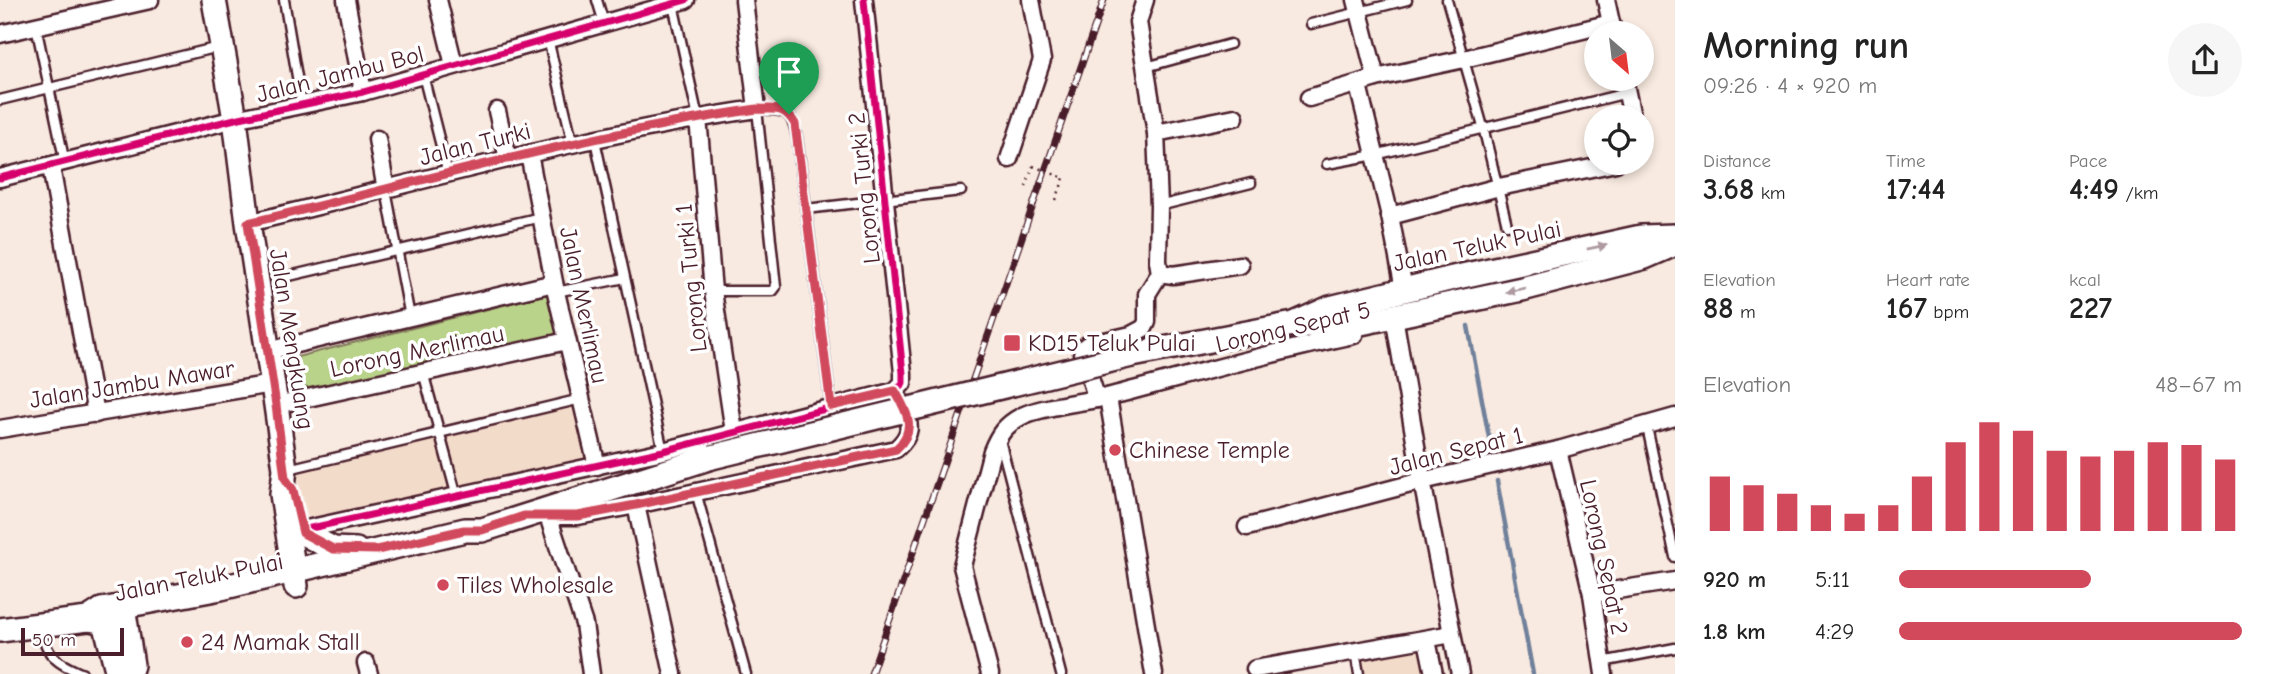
<!DOCTYPE html>
<html lang="en">
<head>
<meta charset="utf-8">
<style>
  :root { --surface:#fff; --page:#f6f6f6; --text:#222; --muted:#767676; --accent:#d1495b }
  body { margin:0; font-family:"Comic Neue",sans-serif; background:var(--page); color:var(--text); height:100vh; display:flex; flex-direction:column; font-size:26px; white-space:nowrap }
  * { box-sizing:border-box; margin:0 }
  p { font-size:23px; color:var(--muted) }
  .icon { flex:none; width:38px; height:38px; fill:none; stroke:currentColor; stroke-width:2; stroke-linecap:round; stroke-linejoin:round }
  .map { position:relative; flex:1; overflow:hidden }
  .details { display:flex; flex-direction:column; background:var(--surface); width:595px }
  .details>* { flex:none }
  .needle { width:46px; rotate:152deg }
  .tools { position:absolute; left:1584px; top:21px; display:grid; gap:14px }
  .tools a { display:grid; place-items:center; width:70px; height:70px; border-radius:50%; background:var(--surface); box-shadow:0 4px 10px #0003; font-size:35px }
  .scale { position:absolute; left:21px; bottom:18px; width:103px; box-sizing:border-box; padding-left:7px; border:4px solid #4a1f2b; border-top:0; font-size:19px; line-height:24px; white-space:nowrap; color:#4a1f2b; -webkit-text-stroke:5px #fff; paint-order:stroke }
  .pin { position:absolute; display:grid; place-items:center; width:60px; height:60px; color:#fff; margin:-72px -30px; border-radius:50% 50% 50% 0; rotate:-45deg; box-shadow:0 0 7px #0007 }
  .pin .icon { rotate:45deg }
  .round { display:grid; place-items:center; flex:none; width:74px; height:74px; border-radius:37px; background:var(--page) }
  .headline { display:flex; align-items:center; justify-content:space-between; height:119px; padding:0 28px }
  h1 { font-size:38px; font-weight:800; line-height:52px }
  .figures { display:grid; grid-template-columns:repeat(3,1fr); gap:10px; height:119px; padding:7px 28px }
  .figures div { display:grid; align-content:center }
  .figures b { font-size:30px; font-weight:800 }
  .figures small { font-size:19px; font-weight:400 }
  .figures p { font-size:19px }
  .chart { height:196px; padding:14px 28px }
  .chart p { display:flex; justify-content:space-between }
  .chart svg { width:100%; height:126px; margin-top:7px; stroke:var(--accent); stroke-width:6 }
  ul { padding:0 28px; list-style:none; font-size:23px }
  li { display:grid; grid-template-columns:112px 84px 1fr; align-items:center; height:52px }
  li i { height:18px; border-radius:9px; background:var(--accent) }
  main { display:flex; flex:1; min-height:0 }
  .map>svg:first-child { display:block }
  .built { fill:#f3dbca }
  .green { fill:#bad38a; stroke:#82795a; stroke-width:2 }
  .lines { fill:none; stroke-linecap:round; stroke-linejoin:round }
  .stream { stroke:#6f809b; stroke-width:4.5 }
  .lane-casing { stroke:#4a1f2b; stroke-width:13 }
  .street-casing { stroke:#4a1f2b; stroke-width:21 }
  .secondary-casing { stroke:#4a1f2b; stroke-width:28 }
  .path { stroke:#4a1f2b; stroke-width:2.5; stroke-dasharray:2 5; stroke-linecap:butt }
  .lane { stroke:#fff; stroke-width:8 }
  .street { stroke:#fff; stroke-width:16 }
  .secondary { stroke:#fff; stroke-width:23 }
  .rail-casing { stroke:#4a1f2b; stroke-width:7 }
  .rail { stroke:#fff; stroke-width:4.5; stroke-dasharray:13; stroke-linecap:butt }
  .secondary-bridge-casing { stroke:#4a1f2b; stroke-width:28; stroke-linecap:butt }
  .path-bridge { stroke:#4a1f2b; stroke-width:2.5; stroke-dasharray:2 5; stroke-linecap:butt }
  .secondary-bridge { stroke:#fff; stroke-width:23 }
  .cycleway-casing { stroke:#fff; stroke-width:11 }
  .cycleway { stroke:#d6006c; stroke-width:7 }
  .oneway { fill:#ae9aa0 }
  .route-casing { stroke:#fff; stroke-width:14 }
  .route { stroke:#d1495b; stroke-width:9 }
  .poi-dot { fill:#d1495b; stroke:#fff; stroke-width:2.5 }
  .labels { text-anchor:middle; dominant-baseline:central; stroke-width:7; stroke-linejoin:round; paint-order:stroke }
  .street-label { font-size:24px; fill:#4a1f2b; stroke:#fff }
  .poi-label { font-size:24px; fill:#4a1f2b; stroke:#fff; text-anchor:start }
</style>
</head>
<body>
<main>
<div class="map">
<svg width="1675" height="674" viewBox="0 0 1675 674">
  <rect width="100%" height="100%" fill="#f8eae0"/>
  <filter id="ink" filterUnits="userSpaceOnUse"><feTurbulence type="fractalNoise" baseFrequency=".0143" numOctaves="2"/><feDisplacementMap in="SourceGraphic" scale="14" xChannelSelector="R" yChannelSelector="G"/><feConvolveMatrix kernelMatrix="1 2 1 2 8 2 1 2 1" color-interpolation-filters="sRGB"/></filter>
  <g filter="url(#ink)">
    <g class="built">
      <path d="M 576,404 L 592,462 L 310,523 L 296,471 Z"/>
      <path d="M 1422,645 L 1429,674 L 1363,674 L 1360,658 Z"/>
    </g>
    <path class="green" d="M 556,292 L 569,336 L 306,397 L 297,357 Z"/>
    <g class="lines">
      <g class="stream">
        <path d="M 1468,326 L 1492,453"/>
        <path d="M 1497,481 L 1533,674"/>
      </g>
      <g class="lane-casing">
        <g id="lane">
          <path d="M 284,0 L 302,106"/>
          <path d="M 597,0 L 604,23"/>
          <path d="M 1447,0 L 1483,127 L 1507,225"/>
          <path d="M 673,4 L 698,118"/>
          <path d="M 1311,24 L 1407,0"/>
          <path d="M 36,26 L 65,163"/>
          <path d="M 548,39 L 573,144"/>
          <path d="M 1146,67 L 1230,44"/>
          <path d="M 423,75 L 448,174"/>
          <path d="M 0,100 L 219,47"/>
          <path d="M 595,140 L 663,451"/>
          <path d="M 1327,164 L 1375,155 L 1627,93"/>
          <path d="M 386,190 L 410,317"/>
          <path d="M 1159,206 L 1251,183"/>
          <path d="M 806,209 L 961,191"/>
          <path d="M 289,276 L 541,217"/>
          <path d="M 713,291 L 773,291 L 776,287 L 757,109 C 784,110 792,108 797,138 L 831,406"/>
          <path d="M 556,292 L 625,278"/>
          <path d="M 423,372 L 457,497"/>
          <path d="M 1647,427 L 1675,557"/>
          <path d="M 1000,440 L 1061,674"/>
          <path d="M 288,469 L 581,399"/>
          <path d="M 696,492 L 746,674"/>
          <path d="M 40,628 C 48,658 55,662 83,674"/>
          <path d="M 1355,652 L 1359,674"/>
          <path d="M 1602,662 L 1675,648"/>
        </g>
      </g>
      <g class="street-casing">
        <g id="street">
          <path d="M 346,0 L 363,92"/>
          <path d="M 438,0 L 454,65"/>
          <path d="M 1145,0 L 1138,22 L 1156,133 L 1159,206 L 1158,261 L 1160,273"/>
          <path d="M 1356,0 L 1376,78"/>
          <path d="M 1606,0 L 1613,32"/>
          <path d="M 0,34 L 150,0"/>
          <path d="M 1624,79 L 1632,117"/>
          <path d="M 1358,85 L 1390,216 L 1404,289"/>
          <path d="M 1309,98 L 1376,78 L 1464,59 L 1611,23"/>
          <path d="M 497,111 L 508,159"/>
          <path d="M 698,118 L 713,291 L 734,432"/>
          <path d="M 1156,133 L 1235,117"/>
          <path d="M 377,139 L 386,190"/>
          <path d="M 529,154 L 556,292 L 597,466"/>
          <path d="M 1009,159 L 1042,60 L 1031,0"/>
          <path d="M 51,167 L 96,414"/>
          <path d="M 0,178 L 235,119 L 363,92 L 686,0"/>
          <path d="M 1390,216 L 1499,187 L 1616,163"/>
          <path d="M 248,223 C 417,183 585,134 757,109 L 744,0"/>
          <path d="M 1160,273 L 1173,275 L 1240,265"/>
          <path d="M 1394,316 L 1422,481 L 1460,674"/>
          <path d="M 267,351 L 554,283"/>
          <path d="M 1108,397 L 1154,674"/>
          <path d="M 1097,399 L 1082,354 L 1087,345 L 1131,335 L 1144,328 L 1147,322 L 1147,294 L 1160,273"/>
          <path d="M 276,405 L 567,341"/>
          <path d="M 0,429 L 272,384"/>
          <path d="M 1558,450 L 1592,594 L 1604,674"/>
          <path d="M 636,505 L 673,674"/>
          <path d="M 545,516 L 578,516 L 636,505 L 896,449 C 915,432 909,424 902,402"/>
          <path d="M 548,516 L 584,624 L 591,674"/>
          <path d="M 1247,527 L 1422,481 L 1558,450 L 1675,417"/>
          <path d="M 302,530 L 663,451 L 895,391 L 903,383 L 903,373 L 864,0"/>
          <path d="M 1592,594 L 1675,581"/>
          <path d="M 1427,640 L 1434,674"/>
          <path d="M 366,663 L 369,674"/>
          <path d="M 1255,669 L 1452,634"/>
          <path d="M 990,674 L 962,566 L 992,451 C 999,434 1005,425 1022,416 C 1042,406 1087,402 1111,396 C 1192,375 1272,352 1354,335"/>
        </g>
      </g>
      <g class="secondary-casing">
        <g id="secondary">
          <path d="M 214,0 L 235,119 L 248,223 L 276,405 L 285,469 L 282,494 L 296,586"/>
          <path d="M 1297,324 L 1337,328 L 1522,289 L 1645,257 L 1675,244"/>
          <path d="M 1132,355 L 1294,324 L 1330,308 L 1453,278 L 1641,237 L 1675,236"/>
          <path d="M 303,533 L 333,549 L 356,550"/>
          <path d="M 123,606 L 132,665 L 129,674"/>
          <path d="M 102,610 L 116,666 L 121,674"/>
          <path d="M 88,619 L 102,610 L 221,588 L 465,530 L 482,530 L 712,457"/>
          <path d="M 0,630 L 88,619 L 101,621"/>
        </g>
      </g>
      <g class="path">
        <path d="M 1026,187 L 1033,166"/>
        <path d="M 1056,200 L 1064,178"/>
      </g>
      <use href="#lane" class="lane"/>
      <use href="#street" class="street"/>
      <use href="#secondary" class="secondary"/>
      <g class="rail-casing">
        <path id="rail" d="M 871,674 L 1104,0"/>
      </g>
      <use href="#rail" class="rail"/>
      <g class="secondary-bridge-casing">
        <path id="secondary-bridge" d="M 712,457 L 1132,355"/>
      </g>
      <path class="path-bridge" d="M 1033,166 L 1064,178"/>
      <use href="#secondary-bridge" class="secondary-bridge"/>
      <g class="cycleway-casing">
        <g id="cycleway">
          <path d="M 0,178 L 235,119 L 363,92 L 686,0"/>
          <path d="M 303,533 L 302,530 L 663,451 L 895,391 L 903,383 L 903,373 L 864,0"/>
        </g>
      </g>
      <use href="#cycleway" class="cycleway"/>
    </g>
    <defs><path id="oneway-solid" d="M-6-.8H1V-3.2L6.5 0L1 3.2V.8H-6Z" transform="scale(1.75)"/></defs>
    <g class="oneway">
      <use href="#oneway-solid" transform="translate(1597 247) rotate(-12)"/>
      <use href="#oneway-solid" transform="translate(1516 290) rotate(168)"/>
    </g>
  </g>
  <g class="lines" filter="url(#ink)">
    <g class="route-casing">
      <path id="route" d="M 757,109 C 776,110 784,105 795,124 L 831,406 L 895,391 C 908,413 917,430 896,449 L 636,505 L 578,516 L 524,516 L 482,530 L 464,530 L 377,550 L 333,549 L 303,533 L 293,490 L 285,478 L 276,405 L 248,223 C 417,183 585,134 757,109 Z"/>
    </g>
    <use href="#route" class="route"/>
  </g>
  <g class="poi-dot">
    <rect x="1003" y="334" width="18" height="18" rx="3.5"/>
    <circle cx="1115" cy="450" r="7"/>
    <circle cx="443" cy="585" r="7"/>
    <circle cx="187" cy="642" r="7"/>
  </g>
  <g class="labels">
    <g class="street-label">
      <text transform="translate(340 74) rotate(-14)">Jalan Jambu Bol</text>
      <text transform="translate(475 144) rotate(-14)">Jalan Turki</text>
      <text transform="translate(864 188) rotate(-96)">Lorong Turki 2</text>
      <text transform="translate(1477 246) rotate(-12)">Jalan Teluk Pulai</text>
      <text transform="translate(691 278) rotate(-96)">Lorong Turki 1</text>
      <text transform="translate(584 305) rotate(78)">Jalan Merlimau</text>
      <text transform="translate(1293 327) rotate(-13)">Lorong Sepat 5</text>
      <text transform="translate(292 339) rotate(81)">Jalan Mengkuang</text>
      <text transform="translate(417 351) rotate(-12)">Lorong Merlimau</text>
      <text transform="translate(132 384) rotate(-9)">Jalan Jambu Mawar</text>
      <text transform="translate(1456 451) rotate(-14)">Jalan Sepat 1</text>
      <text transform="translate(1604 557) rotate(78)">Lorong Sepat 2</text>
      <text transform="translate(199 577) rotate(-11)">Jalan Teluk Pulai</text>
    </g>
    <g class="poi-label">
      <text x="1028" y="343">KD15 Teluk Pulai</text>
      <text x="1129" y="450">Chinese Temple</text>
      <text x="457" y="585">Tiles Wholesale</text>
      <text x="201" y="642">24 Mamak Stall</text>
    </g>
  </g>
</svg>
<div class="tools">
<a><svg class="needle" viewBox="-14 -14 28 28"><path d="M0-13l5 13h-10z" fill="#e53935"/><path d="M0 13l5-13h-10z" fill="#767676"/></svg></a>
<a><svg class="icon" aria-label="locate" viewBox="0 0 24 24"><circle cx="12" cy="12" r="6"/><path d="M12 2v4M12 18v4M2 12h4M18 12h4"/></svg></a>
</div>
<div class="scale">50 m</div>
<div class="pin" style="left:789px;top:114px;background:#1e9e55"><svg class="icon" aria-label="arrive" viewBox="0 0 24 24"><path d="M6 21V4h12l-3 4 3 4H6"/></svg></div>
</div>
<section class="details">
<div class="headline"><div><h1>Morning run</h1><p>09:26 · 4 × 920 m</p></div><a class="round"><svg class="icon" aria-label="share" viewBox="0 0 24 24"><path d="M12 15V3M7 8l5-5 5 5M5 13v7h14v-7"/></svg></a></div>
<div class="figures">
<div><p>Distance</p><b>3.68<small> km</small></b></div>
<div><p>Time</p><b>17:44</b></div>
<div><p>Pace</p><b>4:49<small> /km</small></b></div>
</div>
<div class="figures">
<div><p>Elevation</p><b>88<small> m</small></b></div>
<div><p>Heart rate</p><b>167<small> bpm</small></b></div>
<div><p>kcal</p><b>227</b></div>
</div>
<div class="chart"><p><span>Elevation</span>48–67 m</p>
<svg viewBox="0 0 160 44" preserveAspectRatio="none"><path d="M5 44V25M15 44V28M25 44V31M35 44V35M45 44V38M55 44V35M65 44V25M75 44V13M85 44V6M95 44V9M105 44V16M115 44V18M125 44V16M135 44V13M145 44V14M155 44V19"/></svg>
</div>
<ul>
<li><b>920 m</b>5:11<i style="width:56%"></i></li>
<li><b>1.8 km</b>4:29<i style="width:100%"></i></li>
</ul>
</section>
</main>
</body>
</html>
